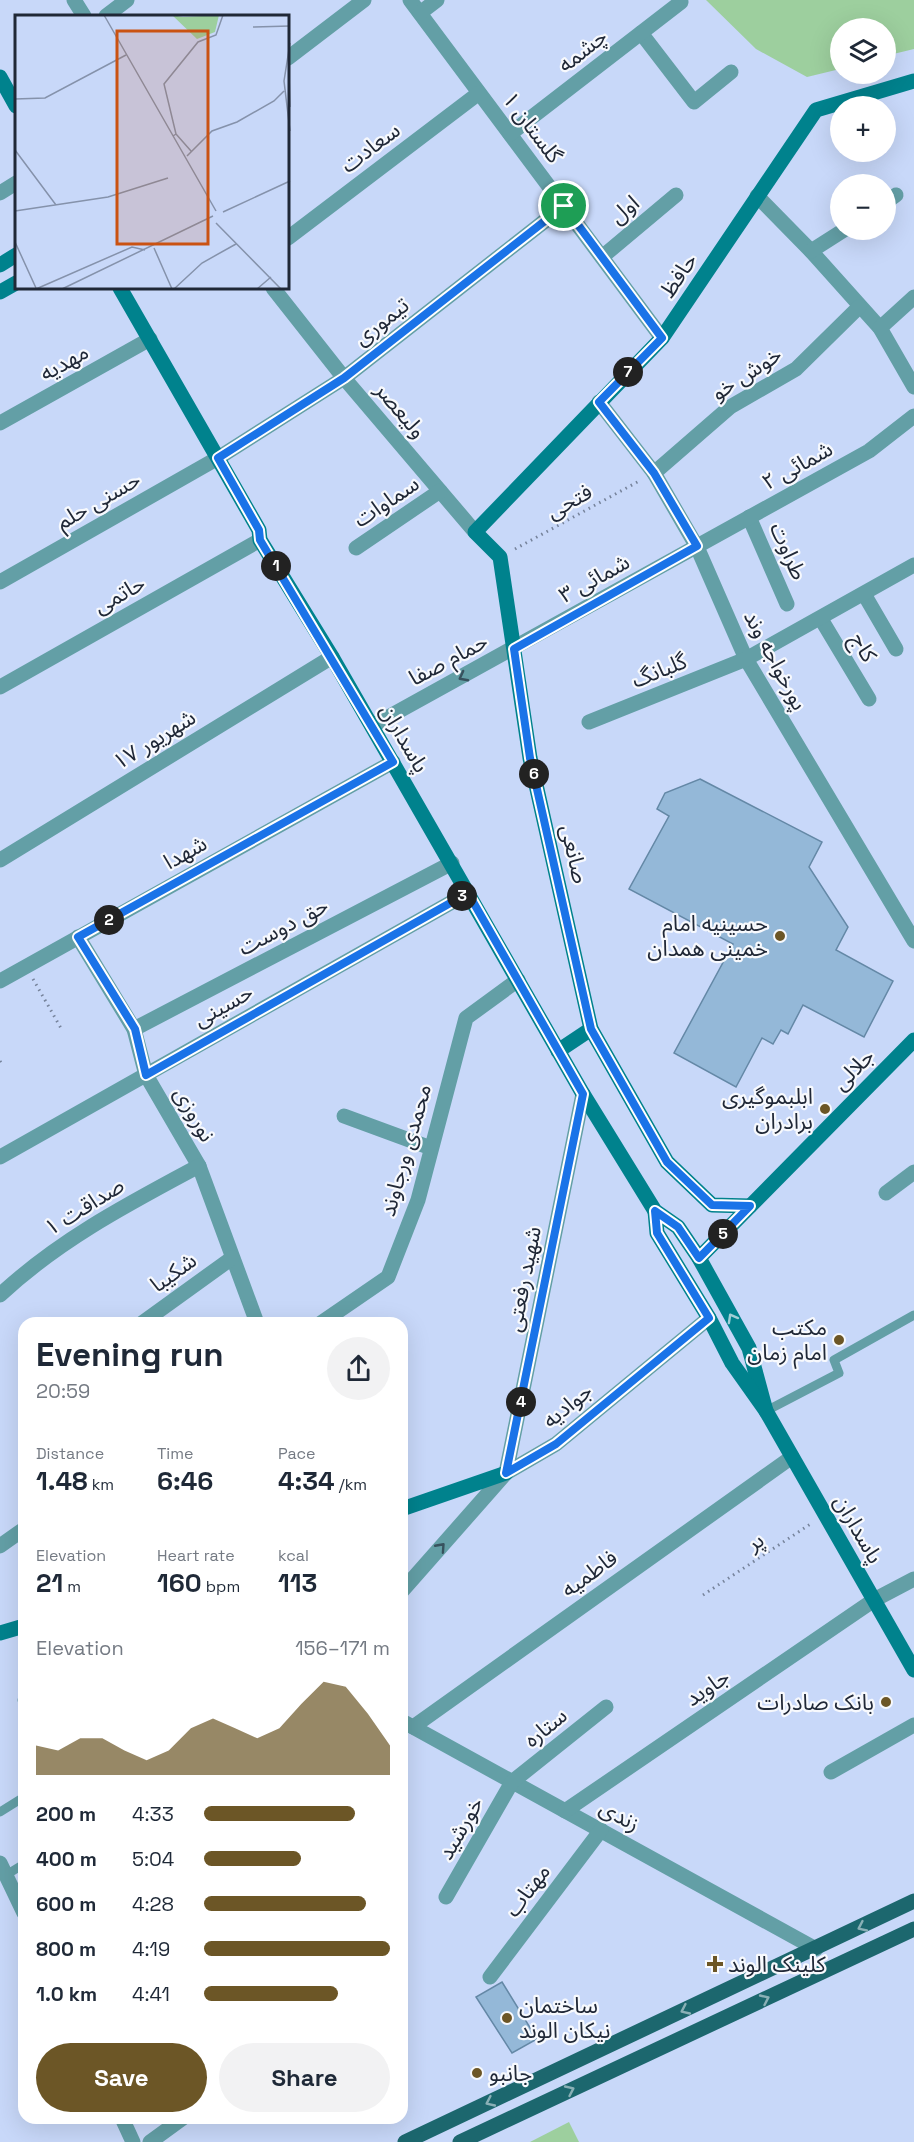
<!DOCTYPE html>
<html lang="en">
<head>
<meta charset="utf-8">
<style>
  :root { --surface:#fff; --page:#f2f2f3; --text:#1f2937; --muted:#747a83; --accent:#6c5626 }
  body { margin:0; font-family:"Space Grotesk","Noto Sans Arabic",sans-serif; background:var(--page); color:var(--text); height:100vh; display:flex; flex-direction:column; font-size:22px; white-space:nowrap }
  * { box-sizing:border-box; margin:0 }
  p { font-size:20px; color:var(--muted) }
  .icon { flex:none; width:33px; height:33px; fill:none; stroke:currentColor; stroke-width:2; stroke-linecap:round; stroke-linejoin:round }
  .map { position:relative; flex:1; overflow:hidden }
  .sheet { position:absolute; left:18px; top:1317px; width:390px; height:807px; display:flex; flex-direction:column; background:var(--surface); border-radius:18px; box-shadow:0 6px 24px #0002 }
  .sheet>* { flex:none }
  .controls { position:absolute; left:830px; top:18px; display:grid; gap:12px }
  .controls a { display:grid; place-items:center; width:66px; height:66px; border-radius:50%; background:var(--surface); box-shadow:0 6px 24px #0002; font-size:30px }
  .pin { position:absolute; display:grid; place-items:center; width:51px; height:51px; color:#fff; margin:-26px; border:3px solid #fff; border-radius:50%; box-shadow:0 2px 6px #0007 }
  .km { position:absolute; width:30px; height:30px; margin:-15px; border-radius:50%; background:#222; color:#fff; font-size:16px; line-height:30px; text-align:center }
  .round { display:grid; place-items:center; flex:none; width:63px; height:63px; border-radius:32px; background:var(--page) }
  .summary { display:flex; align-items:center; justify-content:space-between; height:102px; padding:0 18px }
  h1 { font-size:33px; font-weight:600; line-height:45px }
  .figures { display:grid; grid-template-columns:repeat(3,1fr); gap:9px; height:102px; padding:6px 18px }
  .figures div { display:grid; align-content:center }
  .figures b { font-size:26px; font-weight:600 }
  .figures small { font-size:16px; font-weight:400 }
  .figures p { font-size:16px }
  .chart { height:168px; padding:12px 18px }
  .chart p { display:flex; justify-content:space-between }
  .chart svg { width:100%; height:108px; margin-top:6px; fill:var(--accent); opacity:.7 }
  .primary-button { display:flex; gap:12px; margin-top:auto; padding:12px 18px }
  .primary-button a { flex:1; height:69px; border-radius:36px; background:var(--accent); color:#fff; font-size:24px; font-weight:600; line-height:69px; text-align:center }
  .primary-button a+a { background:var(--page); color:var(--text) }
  ul { padding:0 18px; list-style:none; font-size:20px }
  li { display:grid; grid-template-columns:96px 72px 1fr; align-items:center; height:45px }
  li i { height:15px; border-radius:8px; background:var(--accent) }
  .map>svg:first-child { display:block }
  .green { fill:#9dcf9e }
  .building { fill:#94b8d8; stroke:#6488a6; stroke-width:1.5 }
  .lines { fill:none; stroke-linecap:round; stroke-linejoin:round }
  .path { stroke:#76839b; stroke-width:3; stroke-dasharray:1.5 4.5; stroke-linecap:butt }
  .lane { stroke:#639fa6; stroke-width:9 }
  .street { stroke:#639fa6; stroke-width:15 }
  .secondary { stroke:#00828d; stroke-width:15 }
  .primary { stroke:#1c676e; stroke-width:15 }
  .oneway { stroke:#37525e }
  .oneway2 { stroke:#a1cfd6 }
  .oneway3 { stroke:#8ab0b6 }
  .route-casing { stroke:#fff; stroke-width:12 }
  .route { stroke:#1a73e8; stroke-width:8 }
  .poi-dot { fill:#6c5626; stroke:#f7f9fd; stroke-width:2 }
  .labels { text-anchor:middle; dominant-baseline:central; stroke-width:4.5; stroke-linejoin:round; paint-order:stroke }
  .street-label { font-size:22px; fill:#202837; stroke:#f7f9fd }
  .poi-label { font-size:22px; fill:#202837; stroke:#f7f9fd; text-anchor:end }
  .inset-road { fill:none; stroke:#8592ab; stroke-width:1.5 }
  .view { fill:#ca5212; fill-opacity:0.15; stroke:#ca5212; stroke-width:3 }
  .inset-edge { fill:none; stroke:#202837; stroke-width:3 }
</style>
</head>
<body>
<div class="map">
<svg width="914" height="2142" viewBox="0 0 914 2142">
  <rect width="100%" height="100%" fill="#c8d8f9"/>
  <g class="green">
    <path d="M 706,0 L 914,0 L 914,49 L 885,56 L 885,28 L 840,28 L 840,69 L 807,77 L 756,49 Z"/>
    <path d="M 569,2122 L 579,2142 L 530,2142 Z"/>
  </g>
  <g class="building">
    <path d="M 700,779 L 822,842 L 809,867 L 848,927 L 836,950 L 893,981 L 864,1037 L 803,1005 L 788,1034 L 781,1030 L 773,1044 L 762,1038 L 736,1087 L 674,1053 L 733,944 L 629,889 L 669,816 L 657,809 L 665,793 Z"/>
    <path d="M 502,1982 L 537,2039 L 512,2053 L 476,1997 Z"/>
  </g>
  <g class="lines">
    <g class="path">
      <path d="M 515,549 L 641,480"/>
      <path d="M 33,979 L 62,1030"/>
      <path d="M 0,1061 L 2,1065"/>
      <path d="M 703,1595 L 812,1523"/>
    </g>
    <g class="lane">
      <path d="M 766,1411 L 839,1373 L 834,1360 L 914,1315"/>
      <path d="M 22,1700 L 24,1705"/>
      <path d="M 0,1812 L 24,1797"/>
      <path d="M 6,1875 L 24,1864"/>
    </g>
    <g class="street">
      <path d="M 74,0 L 84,16"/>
      <path d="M 410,0 L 662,338"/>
      <path d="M 420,13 L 437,0"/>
      <path d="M 106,16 L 127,0"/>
      <path d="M 641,33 L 694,102 L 731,72"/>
      <path d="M 288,58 L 364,0"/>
      <path d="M 510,134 L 681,2"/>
      <path d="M 0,193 L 16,183"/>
      <path d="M 757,196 L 811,251 L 880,328 L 914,387"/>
      <path d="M 885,203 L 896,195"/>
      <path d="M 288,238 L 479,93"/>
      <path d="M 811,251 L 844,230"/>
      <path d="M 602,257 L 676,195"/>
      <path d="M 273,288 L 344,378 L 475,532"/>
      <path d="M 880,328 L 914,297"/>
      <path d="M 599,402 L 654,473 L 697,547 L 746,659 L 914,941"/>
      <path d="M 0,423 L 150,339"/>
      <path d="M 654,473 L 730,407 L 796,369 L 859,307"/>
      <path d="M 749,517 L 787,604"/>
      <path d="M 356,548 L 440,491"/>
      <path d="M 0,582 L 218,458 L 344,378 L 564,206"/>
      <path d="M 864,594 L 896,649"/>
      <path d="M 821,619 L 869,699"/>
      <path d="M 0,687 L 260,540"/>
      <path d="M 589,722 L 746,659 L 914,565"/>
      <path d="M 372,726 L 869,451 L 914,416"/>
      <path d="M 0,860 L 332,657"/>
      <path d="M 78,937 L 134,1029 L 146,1075 L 199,1166 L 257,1323"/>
      <path d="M 0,981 L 393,762"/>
      <path d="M 134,1029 L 452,863"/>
      <path d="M 344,1116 L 431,1148"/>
      <path d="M 0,1157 L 468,893"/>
      <path d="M 886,1193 L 914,1172"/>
      <path d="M 0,1295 C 59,1240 128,1204 199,1166"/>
      <path d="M 142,1323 L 232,1258"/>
      <path d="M 321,1323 L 388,1277 L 418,1200 L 466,1018 L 518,980"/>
      <path d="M 506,1473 L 583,1094"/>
      <path d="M 0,1546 L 24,1529"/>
      <path d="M 402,1591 L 506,1473 L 556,1444 L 709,1318"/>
      <path d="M 402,1721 L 816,1949"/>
      <path d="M 413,1727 L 792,1457"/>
      <path d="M 831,1772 L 914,1725"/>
      <path d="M 565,1811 L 874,1600 L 914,1579"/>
      <path d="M 0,1863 L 24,1913"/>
      <path d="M 446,1897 L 512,1782 L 606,1707"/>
      <path d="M 490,1977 L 601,1830"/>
      <path d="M 122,2118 L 133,2142"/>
      <path d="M 150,2142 L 183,2118"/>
    </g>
    <g class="secondary">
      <path d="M 0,77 L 16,106"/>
      <path d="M 0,265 L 16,255"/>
      <path d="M 120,288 L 259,530 L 260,540 L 332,657 L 583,1094 L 655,1211 L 678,1227 L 699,1258 L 749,1348 L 766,1411"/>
      <path d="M 0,292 L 16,283"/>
      <path d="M 591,1029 L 667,1162 L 712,1205 L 750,1206"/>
      <path d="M 558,1051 L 591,1029 L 530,758 L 500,557 L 475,532 L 662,338 L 816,110 L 914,81"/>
      <path d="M 655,1211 L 657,1233 L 709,1318 L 732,1363 L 766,1411 L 914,1670"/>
      <path d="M 699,1258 L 914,1040"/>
      <path d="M 402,1509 L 506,1473"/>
      <path d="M 0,1633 L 24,1626"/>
    </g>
    <g class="primary">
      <path d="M 405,2142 L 914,1901"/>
      <path d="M 460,2142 L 914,1929"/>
    </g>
  </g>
  <defs><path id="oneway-chevron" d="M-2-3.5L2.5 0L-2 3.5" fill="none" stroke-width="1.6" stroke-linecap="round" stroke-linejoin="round" transform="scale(1.5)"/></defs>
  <g class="oneway">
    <use href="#oneway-chevron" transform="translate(463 677) rotate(152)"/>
    <use href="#oneway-chevron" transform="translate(441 1547) rotate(-48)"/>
  </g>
  <use class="oneway2" href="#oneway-chevron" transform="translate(732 1318) rotate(-119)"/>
  <g class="oneway3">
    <use href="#oneway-chevron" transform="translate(862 1927) rotate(155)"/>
    <use href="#oneway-chevron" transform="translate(765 1999) rotate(-25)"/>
    <use href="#oneway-chevron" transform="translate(685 2010) rotate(155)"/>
    <use href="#oneway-chevron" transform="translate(570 2090) rotate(-25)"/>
    <use href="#oneway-chevron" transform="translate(490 2102) rotate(155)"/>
  </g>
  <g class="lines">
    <g class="route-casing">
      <path id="route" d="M 564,206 L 662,338 L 599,402 L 654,473 L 697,546 L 514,649 L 530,758 L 591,1029 L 667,1162 L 712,1205 L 750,1206 L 699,1258 L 678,1227 L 655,1211 L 657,1233 L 709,1318 L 556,1444 L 506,1473 L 583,1094 L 468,893 L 146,1075 L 135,1029 L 78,937 L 393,762 L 260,540 L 259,530 L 218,458 L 344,378 Z"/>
    </g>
    <use href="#route" class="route"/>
  </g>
  <g class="poi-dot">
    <circle cx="780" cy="936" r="6"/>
    <circle cx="825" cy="1109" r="6"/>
    <circle cx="839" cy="1340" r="6"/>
    <circle cx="886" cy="1702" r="6"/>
    <path d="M712 1955h6v6h6v6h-6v6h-6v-6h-6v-6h6z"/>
    <circle cx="507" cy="2018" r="6"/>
    <circle cx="477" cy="2073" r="6"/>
  </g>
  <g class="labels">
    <g class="street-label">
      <text transform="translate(582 50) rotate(-38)">چشمه</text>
      <text transform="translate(533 127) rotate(53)">گلستان ۱</text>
      <text transform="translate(370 147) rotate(-37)">سعادت</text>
      <text transform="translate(624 209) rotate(-40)">اول</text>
      <text transform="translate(678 275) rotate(-56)">حافظ</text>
      <text transform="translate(381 321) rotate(-38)">تیموری</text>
      <text transform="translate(64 362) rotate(-29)">مهدیه</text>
      <text transform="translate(746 373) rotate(-33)">خوش خو</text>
      <text transform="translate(401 410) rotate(50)">ولیعصر</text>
      <text transform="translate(797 465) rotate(-29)">شمائی ۲</text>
      <text transform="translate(98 500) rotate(-30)">حسنی حلم</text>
      <text transform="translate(386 501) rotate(-34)">سماوات</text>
      <text transform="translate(569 501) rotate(-29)">فتحی</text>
      <text transform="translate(789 551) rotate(66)">طراوت</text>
      <text transform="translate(594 578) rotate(-29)">شمائی ۳</text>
      <text transform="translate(119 594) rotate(-29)">حاتمی</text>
      <text transform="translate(864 647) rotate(59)">کاج</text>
      <text transform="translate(448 659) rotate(-28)">حمام صفا</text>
      <text transform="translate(776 660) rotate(62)">پورخواجه وند</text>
      <text transform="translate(659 670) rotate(-22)">گلبانگ</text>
      <text transform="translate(405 738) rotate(60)">پاسداران</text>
      <text transform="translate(154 739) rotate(-32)">۱۷ شهریور</text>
      <text transform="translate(185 852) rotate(-29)">شهدا</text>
      <text transform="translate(575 854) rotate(77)">صانعی</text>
      <text transform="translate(283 926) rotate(-28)">حق دوست</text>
      <text transform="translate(223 1005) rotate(-29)">حسینی</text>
      <text transform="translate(853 1069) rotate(-45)">جلالی</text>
      <text transform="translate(195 1114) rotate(60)">نوروزی</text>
      <text transform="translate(405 1150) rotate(-74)">محمدی ورجاوند</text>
      <text transform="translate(84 1206) rotate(-32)">صداقت ۱</text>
      <text transform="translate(173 1272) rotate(-36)">شکیبا</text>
      <text transform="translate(523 1279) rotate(-79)">شهید رفعتی</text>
      <text transform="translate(567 1405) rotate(-39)">جوادیه</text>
      <text transform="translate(859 1529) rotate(60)">پاسداران</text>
      <text transform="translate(755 1541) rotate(-33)">پر</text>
      <text transform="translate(589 1573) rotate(-36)">فاطمیه</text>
      <text transform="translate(707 1687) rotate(-34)">جاوید</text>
      <text transform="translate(545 1727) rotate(-39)">ستاره</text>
      <text transform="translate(620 1815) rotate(29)">زندی</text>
      <text transform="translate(460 1828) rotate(-60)">خورشید</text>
      <text transform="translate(527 1890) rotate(-53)">مهتاب</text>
    </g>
    <g class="poi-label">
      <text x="768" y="923">حسینیه امام<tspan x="768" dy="25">خمینی همدان</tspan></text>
      <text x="813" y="1096">ابلبموگیری<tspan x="813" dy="25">برادران</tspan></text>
      <text x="827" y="1327">مکتب<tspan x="827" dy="25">امام زمان</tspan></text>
      <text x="874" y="1702">بانک صادرات</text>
      <text x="728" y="1964" text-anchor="start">کلینک الوند</text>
      <text x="519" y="2005" text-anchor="start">ساختمان<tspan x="519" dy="25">نیکان الوند</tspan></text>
      <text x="489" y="2073" text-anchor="start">جانبو</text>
    </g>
  </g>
  <g transform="translate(15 15)">
    <rect width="274" height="274" fill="#c8d8f9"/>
    <path d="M 157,0 L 168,2 L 204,0 L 200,17 L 182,24 Z" fill="#9dcf9e"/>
    <path class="inset-road" d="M 89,0 L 201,196M 238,12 L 275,11M 275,28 L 269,66 L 275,116M 274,59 L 275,92M 0,84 L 30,83 L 111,40M 161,119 L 176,136M 158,121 L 161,119 L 149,69 L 183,27 L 201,20 L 208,0M 0,135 L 41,190M 172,141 L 197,116 L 222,107 L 259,86 L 269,76M 0,196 L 93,182 L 153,163M 208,197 L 275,166M 201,208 L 266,274M 0,227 L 21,273M 139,233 L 157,274M 21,274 L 117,232 L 130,235M 47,274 L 198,201M 159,274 L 187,248 L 221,229M 242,274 L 256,262"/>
    <path class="view" d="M 102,16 L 193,16 L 193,229 L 102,229 Z"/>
    <rect width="274" height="274" class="inset-edge"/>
  </g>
</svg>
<div class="controls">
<a><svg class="icon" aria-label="layers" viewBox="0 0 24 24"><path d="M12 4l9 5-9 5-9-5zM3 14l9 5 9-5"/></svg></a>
<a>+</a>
<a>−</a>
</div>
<div class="pin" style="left:564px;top:206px;background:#1e9e55"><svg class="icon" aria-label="arrive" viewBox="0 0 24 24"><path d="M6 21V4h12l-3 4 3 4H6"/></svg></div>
<b class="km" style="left:276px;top:566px">1</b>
<b class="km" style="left:109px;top:920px">2</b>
<b class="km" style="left:462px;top:896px">3</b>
<b class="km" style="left:521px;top:1402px">4</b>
<b class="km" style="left:723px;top:1234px">5</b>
<b class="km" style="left:534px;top:774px">6</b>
<b class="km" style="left:628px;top:372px">7</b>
<section class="sheet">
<div class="summary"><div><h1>Evening run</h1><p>20:59</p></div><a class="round"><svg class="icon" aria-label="share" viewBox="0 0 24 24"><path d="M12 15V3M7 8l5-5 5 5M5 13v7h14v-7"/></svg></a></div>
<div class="figures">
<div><p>Distance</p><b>1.48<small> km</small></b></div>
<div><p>Time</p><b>6:46</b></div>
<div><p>Pace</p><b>4:34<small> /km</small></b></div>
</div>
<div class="figures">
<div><p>Elevation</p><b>21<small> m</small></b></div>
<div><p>Heart rate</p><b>160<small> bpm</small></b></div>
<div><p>kcal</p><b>113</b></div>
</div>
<div class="chart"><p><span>Elevation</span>156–171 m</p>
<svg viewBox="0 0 160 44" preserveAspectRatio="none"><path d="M0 44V32L10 34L20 29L30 29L40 34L50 38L60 34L70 25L80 21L90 25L100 29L110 25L120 15L130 6L140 8L150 19L160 32V44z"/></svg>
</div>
<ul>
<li><b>200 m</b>4:33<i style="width:81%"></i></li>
<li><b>400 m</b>5:04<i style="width:52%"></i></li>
<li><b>600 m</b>4:28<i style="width:87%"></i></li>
<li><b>800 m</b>4:19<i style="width:100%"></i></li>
<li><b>1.0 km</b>4:41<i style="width:72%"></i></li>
</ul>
<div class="primary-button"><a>Save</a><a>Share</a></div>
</section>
</div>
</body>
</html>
